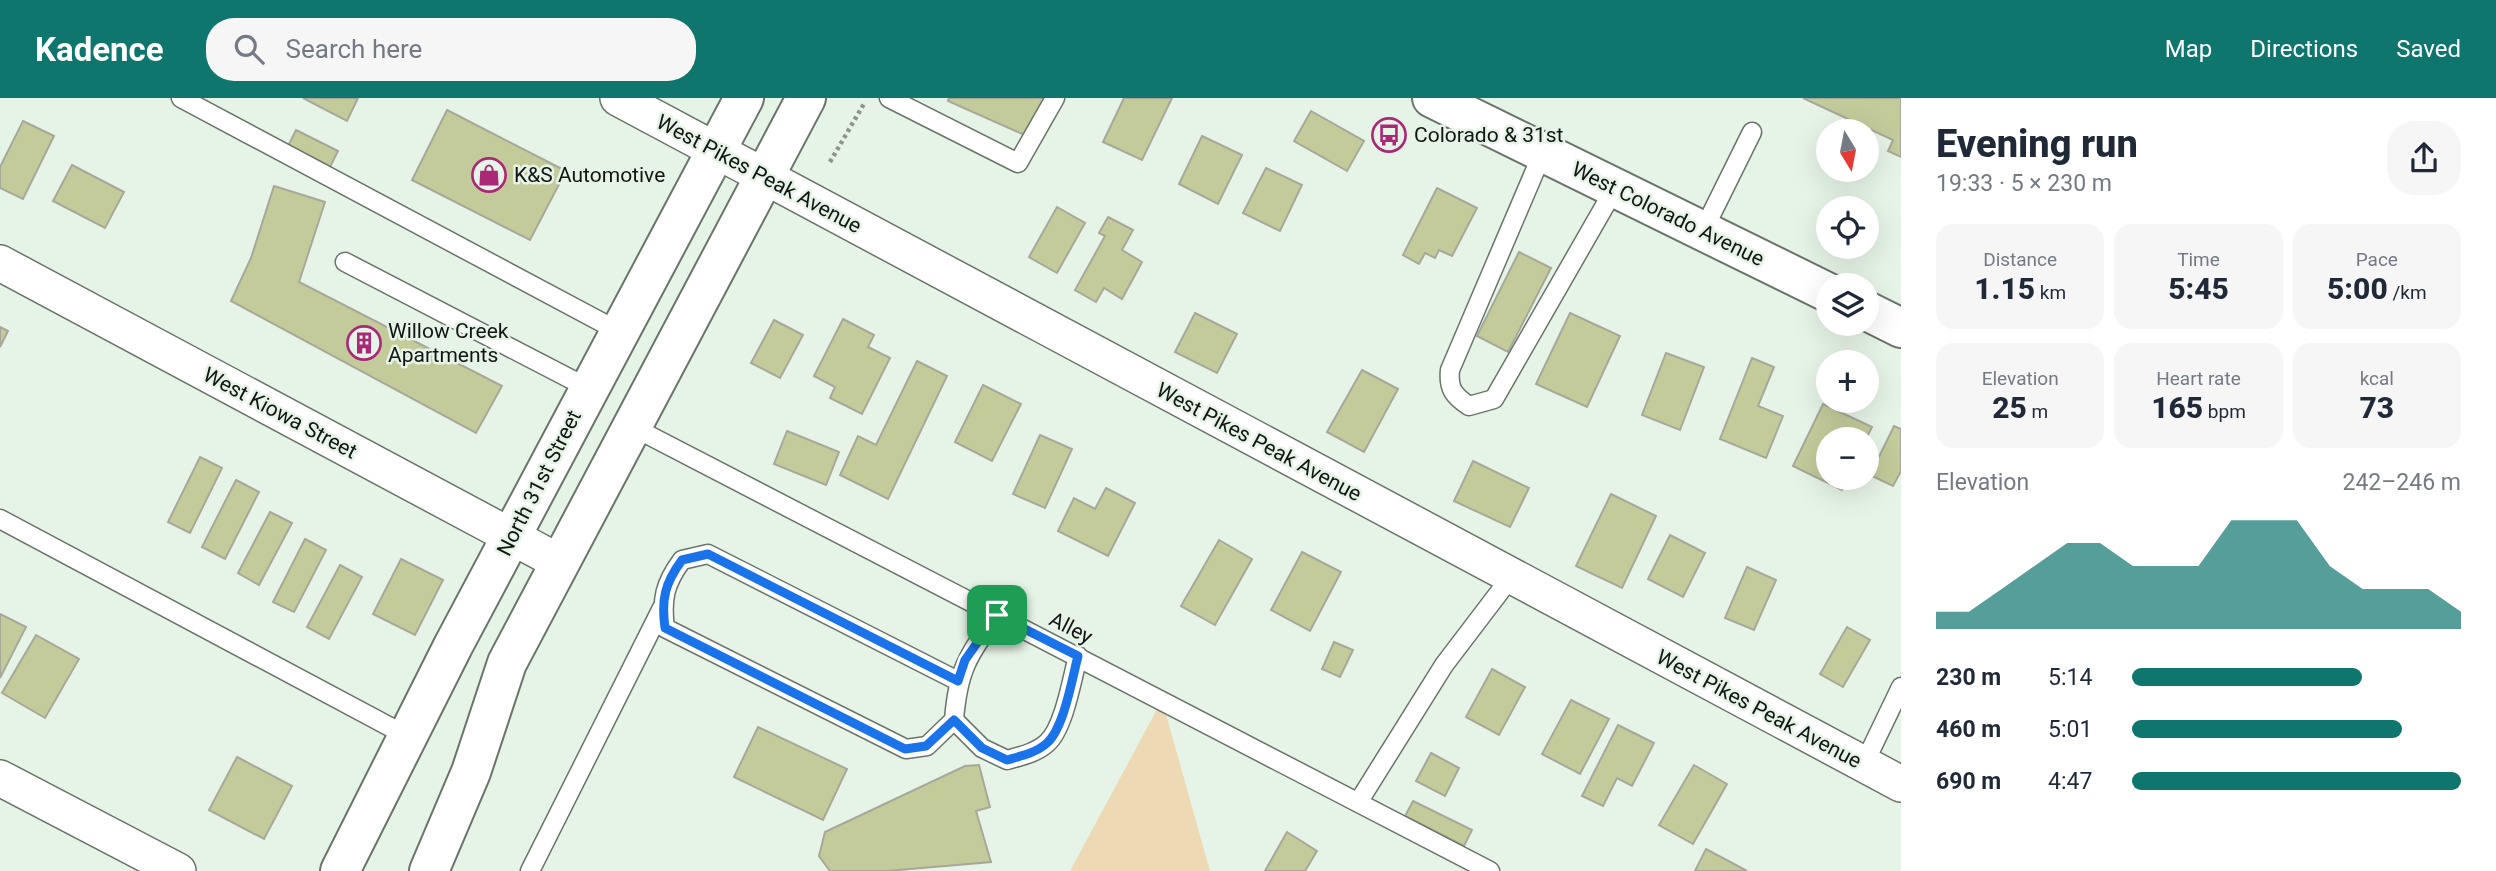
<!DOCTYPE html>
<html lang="en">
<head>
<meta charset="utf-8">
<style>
  :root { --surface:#fff; --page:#f6f6f7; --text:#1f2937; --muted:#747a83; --accent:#0f766e }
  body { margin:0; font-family:Roboto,sans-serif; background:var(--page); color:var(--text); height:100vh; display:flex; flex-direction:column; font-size:26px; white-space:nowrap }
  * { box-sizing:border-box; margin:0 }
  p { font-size:23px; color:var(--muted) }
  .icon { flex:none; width:38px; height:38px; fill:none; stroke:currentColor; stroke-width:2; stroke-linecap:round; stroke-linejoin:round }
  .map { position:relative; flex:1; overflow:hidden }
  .details { display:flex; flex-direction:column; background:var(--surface); width:595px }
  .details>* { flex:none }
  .needle { width:46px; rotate:170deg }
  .tools { position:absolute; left:1816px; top:21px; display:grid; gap:14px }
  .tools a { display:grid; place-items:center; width:63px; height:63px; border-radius:50%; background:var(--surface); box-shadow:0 7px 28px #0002; font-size:35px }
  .pin { position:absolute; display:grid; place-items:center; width:60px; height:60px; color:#fff; margin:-30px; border-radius:14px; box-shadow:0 4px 10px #0006 }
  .round { display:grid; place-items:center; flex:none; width:74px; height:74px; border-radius:28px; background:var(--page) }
  .summary { display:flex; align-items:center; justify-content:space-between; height:119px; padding:0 35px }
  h1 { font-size:38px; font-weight:800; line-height:52px }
  .stats { display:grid; grid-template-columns:repeat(3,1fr); gap:10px; height:119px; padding:7px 35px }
  .stats div { display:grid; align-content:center; border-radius:18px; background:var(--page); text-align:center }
  .stats b { font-size:30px; font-weight:800 }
  .stats small { font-size:19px; font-weight:400 }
  .stats p { font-size:19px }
  .chart { height:196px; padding:14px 35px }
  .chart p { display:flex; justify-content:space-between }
  .chart svg { width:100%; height:126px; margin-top:7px; fill:var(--accent); opacity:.7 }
  ul { padding:0 35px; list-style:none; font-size:23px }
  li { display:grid; grid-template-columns:112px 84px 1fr; align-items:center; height:52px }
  li i { height:18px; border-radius:9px; background:var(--accent) }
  header { display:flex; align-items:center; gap:42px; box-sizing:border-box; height:98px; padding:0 35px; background:var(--accent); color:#fff }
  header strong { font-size:33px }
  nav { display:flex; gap:38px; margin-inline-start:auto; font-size:24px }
  .search { width:490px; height:63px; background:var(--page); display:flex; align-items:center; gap:18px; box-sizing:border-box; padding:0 24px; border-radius:28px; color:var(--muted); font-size:26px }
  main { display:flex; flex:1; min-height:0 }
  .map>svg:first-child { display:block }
  .green { fill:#edd9b3 }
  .building { fill:#c3cb9b; stroke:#a6a999; stroke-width:2 }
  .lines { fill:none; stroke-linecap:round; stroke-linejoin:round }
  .service-casing { stroke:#687569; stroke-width:21 }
  .minor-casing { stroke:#687569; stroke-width:38 }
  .secondary-casing { stroke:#687569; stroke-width:42 }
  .primary-casing { stroke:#687569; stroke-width:42 }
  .path { stroke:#8b958c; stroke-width:4.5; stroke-dasharray:3.5 3.5; stroke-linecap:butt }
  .service { stroke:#fff; stroke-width:18 }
  .minor { stroke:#fff; stroke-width:35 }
  .secondary { stroke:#fff; stroke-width:38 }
  .primary { stroke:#fff; stroke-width:38 }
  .route-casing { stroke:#fff; stroke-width:14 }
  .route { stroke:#1a73e8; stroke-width:9 }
  .labels { text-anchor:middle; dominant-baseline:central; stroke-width:5; stroke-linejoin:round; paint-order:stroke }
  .poi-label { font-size:21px; fill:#111612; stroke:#e6f4e7; text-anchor:start }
  .street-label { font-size:21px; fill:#111612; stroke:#e6f4e7 }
</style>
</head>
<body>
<header>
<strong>Kadence</strong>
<div class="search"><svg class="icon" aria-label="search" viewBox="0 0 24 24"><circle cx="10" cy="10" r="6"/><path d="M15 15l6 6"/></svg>Search here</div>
<nav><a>Map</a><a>Directions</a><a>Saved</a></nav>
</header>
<main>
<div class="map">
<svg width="1901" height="773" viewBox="0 0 1901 773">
  <rect width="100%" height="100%" fill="#e6f4e7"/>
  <path class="green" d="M 1162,602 L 1210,773 L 1070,773 Z"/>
  <g class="building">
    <path d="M 303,0 L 358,0 L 347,23 Z"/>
    <path d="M 949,0 L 1047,0 L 1029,39 L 948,3 Z"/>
    <path d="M 1124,0 L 1172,0 L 1142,62 L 1103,44 Z"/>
    <path d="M 1803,0 L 1901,0 L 1901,59 L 1888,53 L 1893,42 Z"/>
    <path d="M 447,12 L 566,73 L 530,142 L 412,82 Z"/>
    <path d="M 1311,13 L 1364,43 L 1347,73 L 1294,43 Z"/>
    <path d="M 23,23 L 54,38 L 23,101 L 0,90 L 0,69 Z"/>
    <path d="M 296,32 L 338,53 L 329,71 L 287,50 Z"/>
    <path d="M 1202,38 L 1242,57 L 1218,106 L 1179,86 Z"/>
    <path d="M 72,67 L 124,94 L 105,130 L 53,103 Z"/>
    <path d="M 1266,70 L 1302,87 L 1280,133 L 1243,115 Z"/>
    <path d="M 274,88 L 325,104 L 299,184 L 502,288 L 476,335 L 231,203 L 251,160 Z"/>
    <path d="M 1437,90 L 1477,110 L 1452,158 L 1439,152 L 1435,160 L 1425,155 L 1419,166 L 1403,157 Z"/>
    <path d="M 1057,109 L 1085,125 L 1057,175 L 1029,159 Z"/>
    <path d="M 1108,119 L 1133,132 L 1122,152 L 1142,164 L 1122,201 L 1104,190 L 1096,204 L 1075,192 L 1105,138 L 1099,135 Z"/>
    <path d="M 1519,154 L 1551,170 L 1508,254 L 1477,238 Z"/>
    <path d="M 1195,215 L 1237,236 L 1217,275 L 1175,254 Z"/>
    <path d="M 1570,215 L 1620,238 L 1587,309 L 1536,286 Z"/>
    <path d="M 843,221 L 874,237 L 868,249 L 890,260 L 862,316 L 830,300 L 835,289 L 814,278 Z"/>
    <path d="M 774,222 L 803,237 L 780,280 L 751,265 Z"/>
    <path d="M 0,229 L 8,233 L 0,249 Z"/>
    <path d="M 1666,255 L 1704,269 L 1680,332 L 1642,317 Z"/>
    <path d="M 1752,260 L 1774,269 L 1758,308 L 1783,318 L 1766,360 L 1720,341 Z"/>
    <path d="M 917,263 L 947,278 L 888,401 L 840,377 L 858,338 L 876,347 Z"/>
    <path d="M 1362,272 L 1398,291 L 1364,354 L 1327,334 Z"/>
    <path d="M 983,287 L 1021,306 L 992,363 L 955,344 Z"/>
    <path d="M 1823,306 L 1872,329 L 1866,341 L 1829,341 L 1829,380 L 1848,380 L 1842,392 L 1793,368 Z"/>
    <path d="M 1894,328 L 1901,331 L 1901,373 L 1893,388 L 1870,377 Z"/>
    <path d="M 787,333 L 839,354 L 826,387 L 774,366 Z"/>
    <path d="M 1040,337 L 1072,351 L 1045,410 L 1013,396 Z"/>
    <path d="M 200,359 L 222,370 L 190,435 L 168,424 Z"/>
    <path d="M 1473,363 L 1529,390 L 1510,429 L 1454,403 Z"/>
    <path d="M 236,382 L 259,394 L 225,461 L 202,449 Z"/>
    <path d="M 1106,390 L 1135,405 L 1108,458 L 1058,433 L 1074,400 L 1095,411 Z"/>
    <path d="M 1611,396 L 1656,418 L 1622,490 L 1576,468 Z"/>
    <path d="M 270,414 L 292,425 L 259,487 L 238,475 Z"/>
    <path d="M 1670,437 L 1705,455 L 1683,499 L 1648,481 Z"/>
    <path d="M 305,441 L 326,452 L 294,514 L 273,504 Z"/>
    <path d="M 1219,442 L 1252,461 L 1215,527 L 1181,508 Z"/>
    <path d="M 1302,454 L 1341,474 L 1310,533 L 1271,512 Z"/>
    <path d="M 401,461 L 443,482 L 415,537 L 373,516 Z"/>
    <path d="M 340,467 L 362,479 L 329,541 L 307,529 Z"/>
    <path d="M 1747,469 L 1776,482 L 1754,532 L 1725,520 Z"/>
    <path d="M 0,516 L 26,529 L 0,580 Z"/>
    <path d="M 1847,529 L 1870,542 L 1843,589 L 1820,576 Z"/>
    <path d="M 36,537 L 79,561 L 45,620 L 2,595 Z"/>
    <path d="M 1334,544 L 1353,552 L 1340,579 L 1322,571 Z"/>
    <path d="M 1492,571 L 1525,589 L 1499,637 L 1466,619 Z"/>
    <path d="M 1571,602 L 1609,621 L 1580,676 L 1542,656 Z"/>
    <path d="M 1618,627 L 1654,645 L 1632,688 L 1617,680 L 1603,708 L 1582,698 Z"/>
    <path d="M 758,629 L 847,671 L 823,722 L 734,679 Z"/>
    <path d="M 1431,655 L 1459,670 L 1445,698 L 1416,683 Z"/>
    <path d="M 237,659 L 292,688 L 264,741 L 209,712 Z"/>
    <path d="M 979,667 L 990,709 L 976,713 L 991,764 L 887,773 L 830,773 L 819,758 L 825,734 L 965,668 Z"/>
    <path d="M 1694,667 L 1727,686 L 1693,746 L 1659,727 Z"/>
    <path d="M 1413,703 L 1472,732 L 1464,748 L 1405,718 Z"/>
    <path d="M 1287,734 L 1317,753 L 1305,773 L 1265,773 Z"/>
    <path d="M 1706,751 L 1747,773 L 1695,773 Z"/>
  </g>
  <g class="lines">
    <g class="service-casing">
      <g id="service">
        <path d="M 181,0 L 618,233"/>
        <path d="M 889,0 L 1018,65 L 1055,0"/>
        <path d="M 1543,54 L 1450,272 C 1448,291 1454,298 1469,308 L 1494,301 L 1615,90"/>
        <path d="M 1703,133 L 1752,34"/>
        <path d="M 345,164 L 588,290"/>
        <path d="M 631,328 L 1490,773"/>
        <path d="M 0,421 L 407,638"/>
        <path d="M 997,517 C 968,558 958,571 954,622 L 982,650 L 1007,662 C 1021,658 1036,655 1047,645 C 1064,630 1072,581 1078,558"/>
        <path d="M 954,622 L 927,648 L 906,651 L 665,530 C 661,501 665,485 682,462 L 708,456 L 958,583"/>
        <path d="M 1864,666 L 1901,589"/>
        <path d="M 1359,703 L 1444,567 L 1511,479"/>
        <path d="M 530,773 L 662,510"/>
      </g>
    </g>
    <g class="minor-casing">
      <g id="minor">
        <path d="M 618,0 L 1901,686"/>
        <path d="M 0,165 L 559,464"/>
        <path d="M 0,680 L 178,773"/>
      </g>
    </g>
    <g class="secondary-casing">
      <g id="secondary">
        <path d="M 1432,0 L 1829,195"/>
        <path d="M 1867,213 L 1901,230"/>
      </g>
    </g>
    <g class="primary-casing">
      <g id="primary">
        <path d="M 340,773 L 453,548 L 744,0"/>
        <path d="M 429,773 L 471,674 L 507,565 L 806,0"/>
      </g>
    </g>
    <path class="path" d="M 830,64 L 865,4"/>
    <use href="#service" class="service"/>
    <use href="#minor" class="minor"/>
    <use href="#secondary" class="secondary"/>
    <use href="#primary" class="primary"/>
  </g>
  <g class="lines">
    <g class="route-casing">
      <path id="route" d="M 708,456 L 958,583 L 965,562 L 997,517 L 1078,558 C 1072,581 1064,630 1047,645 C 1036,655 1021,658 1007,662 L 982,650 L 954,622 L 926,648 L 905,651 L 665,530 C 661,501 665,485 682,462 Z"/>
    </g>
    <use href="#route" class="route"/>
  </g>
  <defs>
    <g id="bus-ring" transform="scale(1.75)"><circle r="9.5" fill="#e6f4e7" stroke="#a92977" stroke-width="1.5"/><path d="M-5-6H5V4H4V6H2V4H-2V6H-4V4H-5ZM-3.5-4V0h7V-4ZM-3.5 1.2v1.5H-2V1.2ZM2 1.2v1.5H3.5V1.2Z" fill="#a92977"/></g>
    <g id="shop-ring" transform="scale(1.75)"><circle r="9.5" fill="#e6f4e7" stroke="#a92977" stroke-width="1.5"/><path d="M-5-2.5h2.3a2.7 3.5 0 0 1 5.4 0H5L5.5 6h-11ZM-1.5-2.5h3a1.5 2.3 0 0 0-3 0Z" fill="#a92977"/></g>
    <g id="building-ring" transform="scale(1.75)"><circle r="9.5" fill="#e6f4e7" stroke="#a92977" stroke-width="1.5"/><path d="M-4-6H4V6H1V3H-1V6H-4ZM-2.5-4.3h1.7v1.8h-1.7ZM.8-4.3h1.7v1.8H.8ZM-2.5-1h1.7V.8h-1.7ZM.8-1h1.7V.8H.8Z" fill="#a92977"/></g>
  </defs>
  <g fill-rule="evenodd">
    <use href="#bus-ring" x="1389" y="37"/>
    <use href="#shop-ring" x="489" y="77"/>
    <use href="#building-ring" x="364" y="245"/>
  </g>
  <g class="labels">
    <g class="poi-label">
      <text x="1414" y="37">Colorado &amp; 31st</text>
      <text x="514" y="77">K&amp;S Automotive</text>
      <text x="388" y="233">Willow Creek<tspan x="388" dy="24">Apartments</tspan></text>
    </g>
    <g class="street-label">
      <text transform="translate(759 76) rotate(28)">West Pikes Peak Avenue</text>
      <text transform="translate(1668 116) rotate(26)">West Colorado Avenue</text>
      <text transform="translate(280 315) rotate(28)">West Kiowa Street</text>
      <text transform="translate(1259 344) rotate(28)">West Pikes Peak Avenue</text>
      <text transform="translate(539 385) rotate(-63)">North 31st Street</text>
      <text transform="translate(1071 530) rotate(27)">Alley</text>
      <text transform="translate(1759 611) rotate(28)">West Pikes Peak Avenue</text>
    </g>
  </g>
</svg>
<div class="tools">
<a><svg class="needle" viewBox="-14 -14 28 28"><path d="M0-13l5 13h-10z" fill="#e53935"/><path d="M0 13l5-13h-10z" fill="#747a83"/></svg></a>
<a><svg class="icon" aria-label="locate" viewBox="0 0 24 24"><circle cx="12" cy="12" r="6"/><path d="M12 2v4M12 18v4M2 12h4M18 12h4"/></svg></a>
<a><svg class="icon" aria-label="layers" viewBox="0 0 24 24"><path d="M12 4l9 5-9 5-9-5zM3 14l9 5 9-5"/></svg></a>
<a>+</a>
<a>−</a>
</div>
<div class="pin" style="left:997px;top:517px;background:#1e9e55"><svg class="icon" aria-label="arrive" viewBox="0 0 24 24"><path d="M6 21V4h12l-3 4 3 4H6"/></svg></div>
</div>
<section class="details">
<div class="summary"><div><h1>Evening run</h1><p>19:33 · 5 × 230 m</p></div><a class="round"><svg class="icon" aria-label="share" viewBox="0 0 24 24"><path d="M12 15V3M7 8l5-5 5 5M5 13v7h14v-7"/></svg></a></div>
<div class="stats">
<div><p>Distance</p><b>1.15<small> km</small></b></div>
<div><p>Time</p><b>5:45</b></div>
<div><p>Pace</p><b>5:00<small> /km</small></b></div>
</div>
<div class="stats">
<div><p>Elevation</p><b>25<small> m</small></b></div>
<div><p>Heart rate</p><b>165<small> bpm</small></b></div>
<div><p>kcal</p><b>73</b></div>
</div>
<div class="chart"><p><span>Elevation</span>242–246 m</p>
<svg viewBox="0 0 160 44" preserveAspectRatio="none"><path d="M0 44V38L10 38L20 30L30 22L40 14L50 14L60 22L70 22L80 22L90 6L100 6L110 6L120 22L130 30L140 30L150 30L160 38V44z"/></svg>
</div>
<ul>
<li><b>230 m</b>5:14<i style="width:70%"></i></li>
<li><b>460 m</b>5:01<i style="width:82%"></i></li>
<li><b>690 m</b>4:47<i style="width:100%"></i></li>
</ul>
</section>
</main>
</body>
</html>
